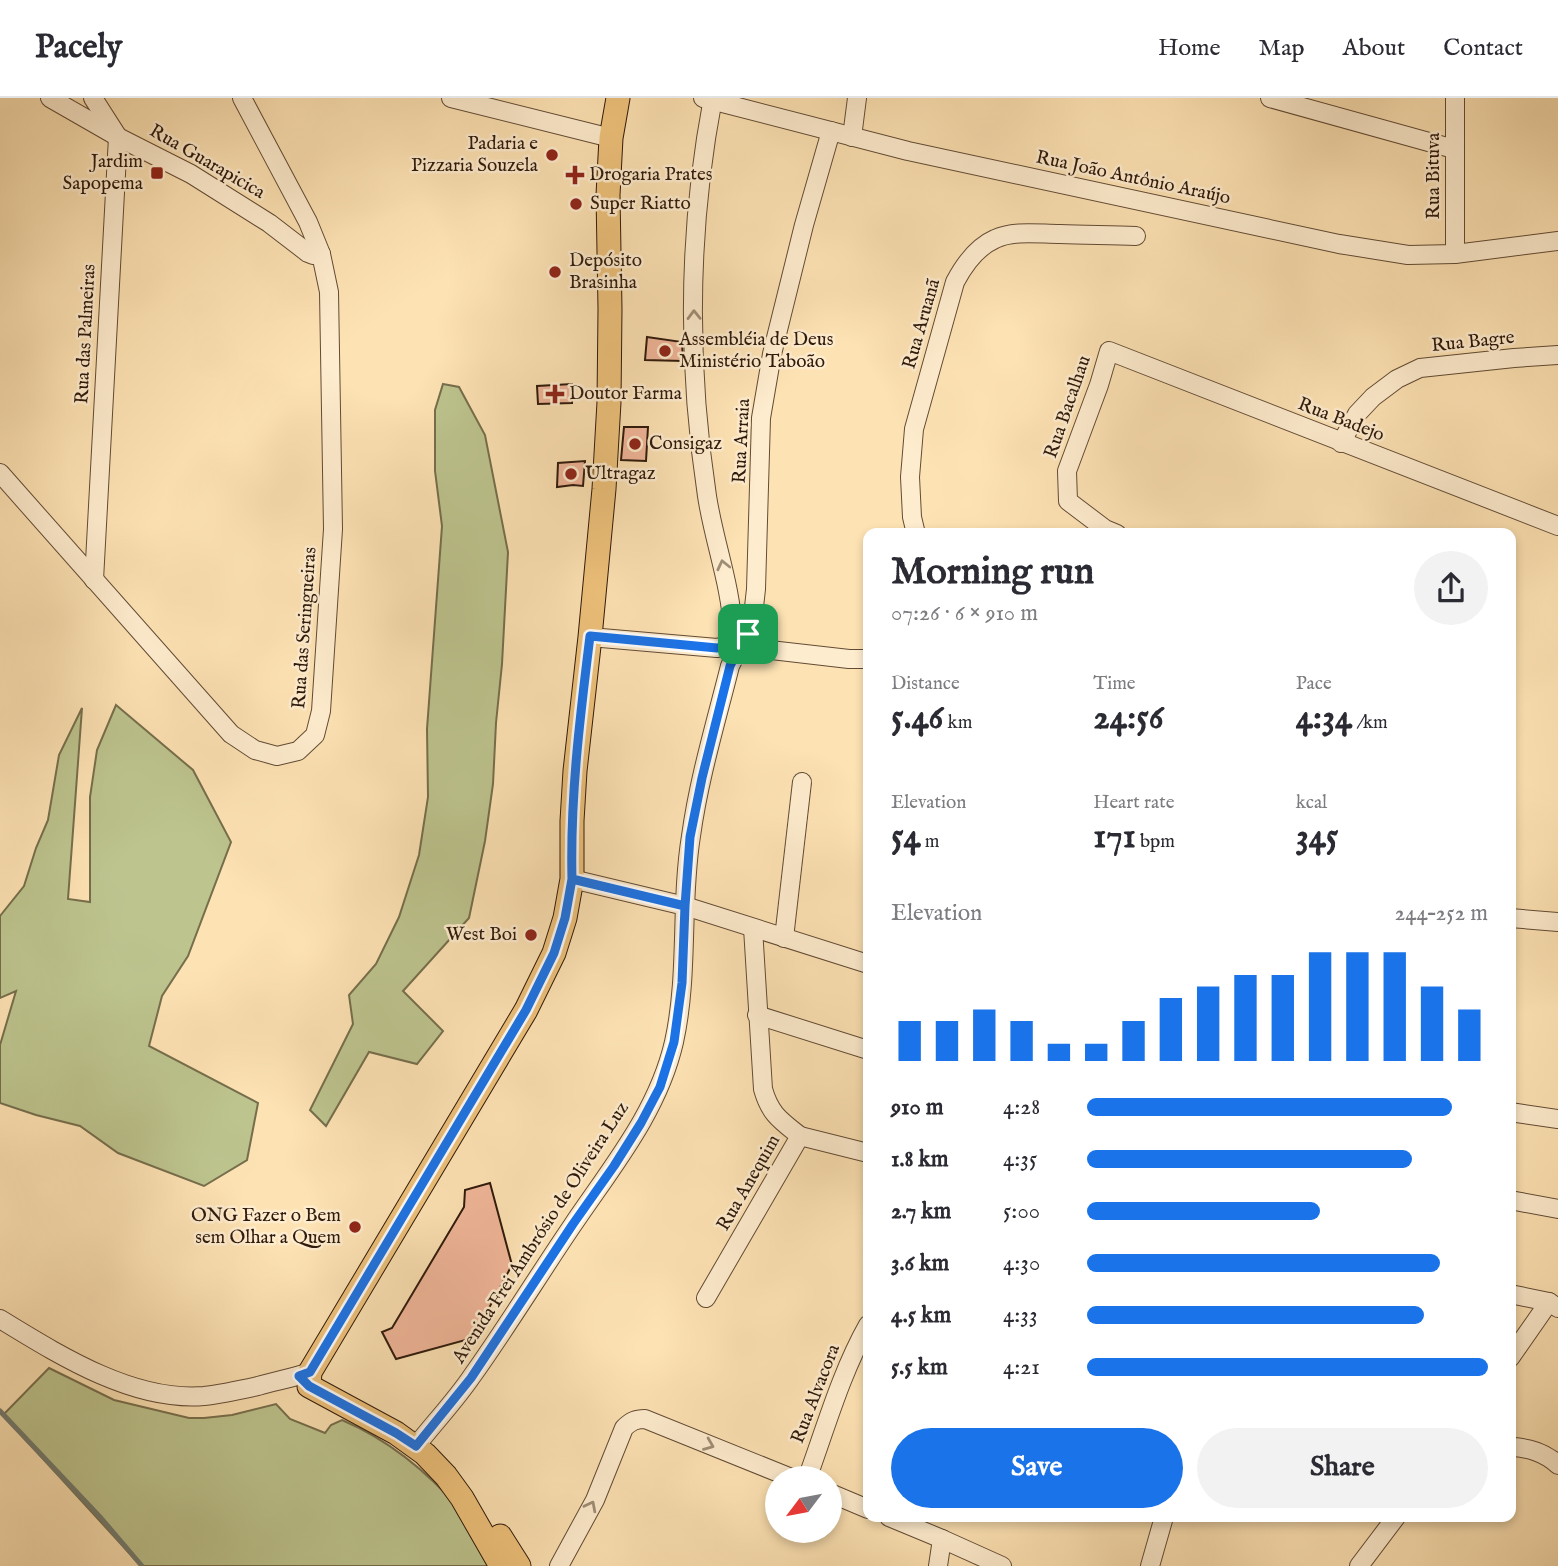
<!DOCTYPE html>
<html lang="en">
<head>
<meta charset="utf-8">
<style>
  :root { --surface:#fff; --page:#f2f2f3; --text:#2b2b33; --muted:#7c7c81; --line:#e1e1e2; --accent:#1a73e8 }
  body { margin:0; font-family:"IM FELL English",serif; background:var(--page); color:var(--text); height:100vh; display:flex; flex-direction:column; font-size:26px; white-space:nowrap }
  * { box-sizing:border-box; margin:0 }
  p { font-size:23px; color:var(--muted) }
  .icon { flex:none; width:38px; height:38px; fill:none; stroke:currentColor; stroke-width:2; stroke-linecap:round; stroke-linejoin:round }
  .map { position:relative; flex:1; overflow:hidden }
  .sheet { position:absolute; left:863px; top:430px; width:653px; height:994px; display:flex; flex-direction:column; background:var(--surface); border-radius:14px; box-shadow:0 4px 10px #0003 }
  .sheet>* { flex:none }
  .needle { width:46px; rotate:238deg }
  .tools { position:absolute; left:765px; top:1368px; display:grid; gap:14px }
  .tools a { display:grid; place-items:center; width:77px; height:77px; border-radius:50%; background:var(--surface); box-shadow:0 4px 10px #0003; font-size:35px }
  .pin { position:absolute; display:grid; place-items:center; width:60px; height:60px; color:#fff; margin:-30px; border-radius:14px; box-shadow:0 4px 10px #0006 }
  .round { display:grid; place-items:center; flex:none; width:74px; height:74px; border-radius:37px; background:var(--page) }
  .summary { display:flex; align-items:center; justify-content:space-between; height:119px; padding:0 28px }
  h1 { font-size:38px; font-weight:800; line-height:52px }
  .metrics { display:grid; grid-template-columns:repeat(3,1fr); gap:10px; height:119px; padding:7px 28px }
  .metrics div { display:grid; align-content:center }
  .metrics b { font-size:35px; font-weight:800 }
  .metrics small { font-size:19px; font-weight:400 }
  .metrics p { font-size:19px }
  .chart { height:196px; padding:14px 28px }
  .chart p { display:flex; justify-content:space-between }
  .chart svg { width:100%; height:126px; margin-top:7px; stroke:var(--accent); stroke-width:6 }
  .action { display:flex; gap:14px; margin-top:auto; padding:14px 28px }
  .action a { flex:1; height:80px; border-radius:42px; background:var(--accent); color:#fff; font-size:28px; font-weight:800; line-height:80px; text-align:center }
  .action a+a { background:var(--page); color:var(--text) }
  ul { padding:0 28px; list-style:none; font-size:23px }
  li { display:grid; grid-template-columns:112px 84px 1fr; align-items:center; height:52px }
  li i { height:18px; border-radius:9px; background:var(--accent) }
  header { display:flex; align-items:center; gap:42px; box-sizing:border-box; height:98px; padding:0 35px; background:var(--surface); border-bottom:2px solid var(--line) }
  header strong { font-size:33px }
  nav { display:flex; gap:38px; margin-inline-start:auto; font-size:24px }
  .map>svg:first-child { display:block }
  .green { fill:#bdc48e; stroke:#766e4c; stroke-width:2 }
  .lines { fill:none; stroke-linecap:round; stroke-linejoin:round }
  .stream { stroke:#737b70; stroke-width:5 }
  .building { fill:#f1b699; stroke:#2e190b; stroke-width:2 }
  .minor-casing { stroke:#624b35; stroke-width:20 }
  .major-casing { stroke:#2e190b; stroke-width:25 }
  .minor { stroke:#feecce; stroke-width:18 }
  .major { stroke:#eec17a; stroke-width:23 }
  .oneway { stroke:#a08d76 }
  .route-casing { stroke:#fff; stroke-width:14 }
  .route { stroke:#1a73e8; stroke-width:9 }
  .poi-dot { fill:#8f2418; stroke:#feecce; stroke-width:2.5 }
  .labels { text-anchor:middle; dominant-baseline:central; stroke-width:5; stroke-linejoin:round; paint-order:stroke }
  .poi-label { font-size:19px; fill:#2e190b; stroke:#feecce; text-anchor:start }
  .street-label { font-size:19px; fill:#2e190b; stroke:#feecce }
</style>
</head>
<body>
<header>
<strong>Pacely</strong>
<nav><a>Home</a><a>Map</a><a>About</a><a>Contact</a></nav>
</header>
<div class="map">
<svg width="1558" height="1468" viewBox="0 0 1558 1468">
  <rect width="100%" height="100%" fill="#fde2b3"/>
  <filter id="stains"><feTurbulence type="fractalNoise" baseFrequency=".00286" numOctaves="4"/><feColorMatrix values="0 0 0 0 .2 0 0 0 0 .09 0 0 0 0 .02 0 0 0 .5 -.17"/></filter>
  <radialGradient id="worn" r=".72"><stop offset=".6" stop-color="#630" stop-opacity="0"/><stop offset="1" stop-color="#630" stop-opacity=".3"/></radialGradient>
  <g class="green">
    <path d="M 443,286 L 459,289 L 485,337 L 508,454 L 502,566 L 496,625 L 493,686 L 485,743 L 469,820 L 403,893 L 443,933 L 417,966 L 369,954 L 326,1028 L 310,1012 L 353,926 L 349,897 L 376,866 L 399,819 L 419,757 L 428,699 L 427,631 L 442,428 L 435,373 L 435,312 Z"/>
    <path d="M 116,607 L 193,672 L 231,744 L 188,858 L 162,898 L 149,948 L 258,1005 L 247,1062 L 204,1088 L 118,1055 L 80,1028 L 36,1017 L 0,1005 L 0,947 L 16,893 L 0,900 L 0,818 L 24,788 L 36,750 L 48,722 L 59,657 L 82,610 L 68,801 L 90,804 L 90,699 L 97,652 Z"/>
    <path d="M 49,1270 L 114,1302 L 189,1320 L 204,1320 L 232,1317 L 276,1306 L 290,1321 L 325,1335 L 331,1327 L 342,1322 C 389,1342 429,1375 462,1414 C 476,1430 486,1450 498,1468 L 141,1468 L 3,1317 Z"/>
  </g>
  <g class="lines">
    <path class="stream" d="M 0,1313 L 101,1420 L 142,1468"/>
  </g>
  <g class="building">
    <path d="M 647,239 L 682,244 L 683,263 L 645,262 Z"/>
    <path d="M 572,286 L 572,305 L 538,306 L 537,288 Z"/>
    <path d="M 624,329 L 648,329 L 646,363 L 621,362 Z"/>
    <path d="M 585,363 L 583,388 L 573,387 L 557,389 L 558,365 Z"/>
    <path d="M 490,1085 L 512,1167 L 473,1240 L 396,1261 L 382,1234 L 392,1230 L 464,1109 L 465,1092 Z"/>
  </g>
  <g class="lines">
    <g class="minor-casing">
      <g id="minor">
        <path d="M 50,0 L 118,39 L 191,76 L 269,125 L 308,155 L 313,157 L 321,156"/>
        <path d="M 93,0 L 118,39 L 94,482"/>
        <path d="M 451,0 L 611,40"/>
        <path d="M 703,0 L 908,53 L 1339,146 L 1408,157 L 1455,156 L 1558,143"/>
        <path d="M 713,0 C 688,131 687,266 707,398 C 714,444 731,487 733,534"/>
        <path d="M 1270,0 L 1454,51"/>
        <path d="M 852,39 L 857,0"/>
        <path d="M 1455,156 L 1455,0"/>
        <path d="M 1341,345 L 1357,316 L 1373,299 L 1397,281 L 1420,270 L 1514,260 L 1558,257"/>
        <path d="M 0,375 L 231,636 L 255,652 L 277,658 L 298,653 L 315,637 L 321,613 L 333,431 L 329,194 L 321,156 L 308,124 L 242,0"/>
        <path d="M 916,436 L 912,419 L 910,379 L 914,331 L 955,184 C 964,167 977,149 995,141 C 1014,132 1039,136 1060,136 C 1085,137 1110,137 1136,138"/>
        <path d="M 1117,436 L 1105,431 L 1068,403 L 1067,373 L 1099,287 L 1109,253 L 1558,428"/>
        <path d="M 748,536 L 752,527 L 756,491 L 761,320 L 772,256 L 804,127 L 831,33"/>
        <path d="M 590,539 L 717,550 L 725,548"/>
        <path d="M 753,550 L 849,561 L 868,561"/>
        <path d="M 572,781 L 685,808 L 868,866"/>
        <path d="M 1510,820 L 1558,824"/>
        <path d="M 784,840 L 802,684"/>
        <path d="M 757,917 L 868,952"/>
        <path d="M 1510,1014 L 1558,1021"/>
        <path d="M 800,1038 L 868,1055"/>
        <path d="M 1510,1102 L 1558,1111"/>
        <path d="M 1510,1196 L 1549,1204 L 1558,1210"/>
        <path d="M 706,1200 L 800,1038 C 780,1022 770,1016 763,991 L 753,830"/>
        <path d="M 0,1221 C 59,1257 133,1304 204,1298 C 222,1296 240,1292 258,1288 C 275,1283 293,1280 310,1274"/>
        <path d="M 1510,1260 L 1549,1204"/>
        <path d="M 416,1348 C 434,1325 455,1303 472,1278 C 507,1229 538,1178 572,1128 C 611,1070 658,1014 674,944 C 689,876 680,806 691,738 C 699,680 716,624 730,568 L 734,560"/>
        <path d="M 1510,1349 C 1527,1349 1546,1355 1558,1367"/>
        <path d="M 807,1381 C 826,1329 841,1275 868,1227"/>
        <path d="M 830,1395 L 868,1411"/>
        <path d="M 889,1419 L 942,1441 L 1002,1468"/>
        <path d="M 559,1468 L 595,1402 L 624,1330 C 631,1323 636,1321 645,1321 L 794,1381"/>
        <path d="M 938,1468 L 942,1441"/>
        <path d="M 1150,1468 L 1164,1419"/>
        <path d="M 1359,1468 L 1396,1419"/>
      </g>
    </g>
    <g class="major-casing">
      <g id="major">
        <path d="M 500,1438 L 519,1468"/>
        <path d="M 501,1468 L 462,1400 L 446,1378 L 425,1356 L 396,1335 L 309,1288 L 310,1274 L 526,912 L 554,855 L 565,820 L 572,781 L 572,723 L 575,673 L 590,539 L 604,391 L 609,304 L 610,211 L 608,97 L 611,40 L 618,0"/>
      </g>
    </g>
    <use href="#minor" class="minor"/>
    <use href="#major" class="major"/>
  </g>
  <defs><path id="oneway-chevron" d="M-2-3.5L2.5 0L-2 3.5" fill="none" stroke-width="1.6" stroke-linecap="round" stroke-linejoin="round" transform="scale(1.75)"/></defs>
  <g class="oneway">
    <use href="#oneway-chevron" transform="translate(694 217) rotate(-91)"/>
    <use href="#oneway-chevron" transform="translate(723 467) rotate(-103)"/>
    <use href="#oneway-chevron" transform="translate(709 1347) rotate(22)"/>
    <use href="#oneway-chevron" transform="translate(591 1408) rotate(-63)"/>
  </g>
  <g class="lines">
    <g class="route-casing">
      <path id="route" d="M 748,536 C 758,548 750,561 734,560 L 730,568 L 702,680 L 690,739 L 685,808 L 572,781 L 565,820 L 554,855 L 526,912 L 310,1274 L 299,1278 L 309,1288 L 396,1335 L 416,1348 L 471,1280 L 573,1126 L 614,1068 L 641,1025 L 660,989 L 674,944 L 682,885 L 685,808 L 572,781 C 570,699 580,619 590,538 L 717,550 L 725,548 C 727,535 737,529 748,536"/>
    </g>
    <use href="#route" class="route"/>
  </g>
  <g class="poi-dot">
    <circle cx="552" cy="57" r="7"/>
    <rect x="150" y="68" width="14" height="14" rx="3.5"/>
    <path d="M571.5 66.5h7v7h7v7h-7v7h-7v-7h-7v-7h7z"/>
    <circle cx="576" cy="106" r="7"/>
    <circle cx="555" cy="174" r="7"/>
    <circle cx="665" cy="253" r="7"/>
    <path d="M551.5 285.5h7v7h7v7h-7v7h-7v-7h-7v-7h7z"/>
    <circle cx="635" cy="346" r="7"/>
    <circle cx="571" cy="376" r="7"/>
    <circle cx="531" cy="837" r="7"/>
    <circle cx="355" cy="1129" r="7"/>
  </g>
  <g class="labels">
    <g class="poi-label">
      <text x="538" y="46" text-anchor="end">Padaria e<tspan x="538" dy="22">Pizzaria Souzela</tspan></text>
      <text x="143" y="64" text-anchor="end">Jardim<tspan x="143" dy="22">Sapopema</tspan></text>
      <text x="589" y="77">Drogaria Prates</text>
      <text x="590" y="106">Super Riatto</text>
      <text x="569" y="163">Depósito<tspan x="569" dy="22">Brasinha</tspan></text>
      <text x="679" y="242">Assembléia de Deus<tspan x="679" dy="22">Ministério Taboão</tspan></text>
      <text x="569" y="296">Doutor Farma</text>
      <text x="649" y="346">Consigaz</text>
      <text x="585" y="376">Ultragaz</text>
      <text x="517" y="837" text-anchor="end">West Boi</text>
      <text x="341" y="1118" text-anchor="end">ONG Fazer o Bem<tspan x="341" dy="22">sem Olhar a Quem</tspan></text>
    </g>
    <g class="street-label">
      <text transform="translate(207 64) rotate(30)">Rua Guarapicica</text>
      <text transform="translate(1434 78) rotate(-90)">Rua Bituva</text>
      <text transform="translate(1133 80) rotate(12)">Rua João Antônio Araújo</text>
      <text transform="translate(922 226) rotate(-74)">Rua Aruanã</text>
      <text transform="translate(86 236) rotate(-87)">Rua das Palmeiras</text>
      <text transform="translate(1473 244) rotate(-6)">Rua Bagre</text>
      <text transform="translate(1068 309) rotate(-71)">Rua Bacalhau</text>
      <text transform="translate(1341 322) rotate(21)">Rua Badejo</text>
      <text transform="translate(742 343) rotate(-87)">Rua Arraia</text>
      <text transform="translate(305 530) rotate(-86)">Rua das Seringueiras</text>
      <text transform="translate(749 1085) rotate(-60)">Rua Anequim</text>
      <text transform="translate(541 1135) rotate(-57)">Avenida Frei Ambrósio de Oliveira Luz</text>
      <text transform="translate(816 1296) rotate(-69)">Rua Alvacora</text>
    </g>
  </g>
  <rect width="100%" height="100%" filter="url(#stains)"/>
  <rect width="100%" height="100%" fill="url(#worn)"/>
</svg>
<div class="tools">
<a><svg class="needle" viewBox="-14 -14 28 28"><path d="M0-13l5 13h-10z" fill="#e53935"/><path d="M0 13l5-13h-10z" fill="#7c7c81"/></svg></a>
</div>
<div class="pin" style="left:748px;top:536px;background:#1e9e55"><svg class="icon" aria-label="arrive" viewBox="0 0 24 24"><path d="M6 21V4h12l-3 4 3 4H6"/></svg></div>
<section class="sheet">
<div class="summary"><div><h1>Morning run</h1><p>07:26 · 6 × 910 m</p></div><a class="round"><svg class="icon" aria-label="share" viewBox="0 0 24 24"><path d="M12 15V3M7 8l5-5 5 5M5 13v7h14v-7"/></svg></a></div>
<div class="metrics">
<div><p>Distance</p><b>5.46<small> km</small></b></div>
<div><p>Time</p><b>24:56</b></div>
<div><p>Pace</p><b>4:34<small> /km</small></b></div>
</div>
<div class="metrics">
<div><p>Elevation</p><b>54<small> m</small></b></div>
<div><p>Heart rate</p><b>171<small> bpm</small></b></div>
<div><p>kcal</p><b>345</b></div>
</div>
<div class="chart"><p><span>Elevation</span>244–252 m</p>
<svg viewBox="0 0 160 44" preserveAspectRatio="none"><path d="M5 44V30M15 44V30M25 44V26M35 44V30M45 44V38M55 44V38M65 44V30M75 44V22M85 44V18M95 44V14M105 44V14M115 44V6M125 44V6M135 44V6M145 44V18M155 44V26"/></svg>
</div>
<ul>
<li><b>910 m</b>4:28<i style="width:91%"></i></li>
<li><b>1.8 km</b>4:35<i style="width:81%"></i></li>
<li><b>2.7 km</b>5:00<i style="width:58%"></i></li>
<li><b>3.6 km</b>4:30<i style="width:88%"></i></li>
<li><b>4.5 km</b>4:33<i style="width:84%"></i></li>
<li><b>5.5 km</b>4:21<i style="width:100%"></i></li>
</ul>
<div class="action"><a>Save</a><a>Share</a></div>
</section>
</div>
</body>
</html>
